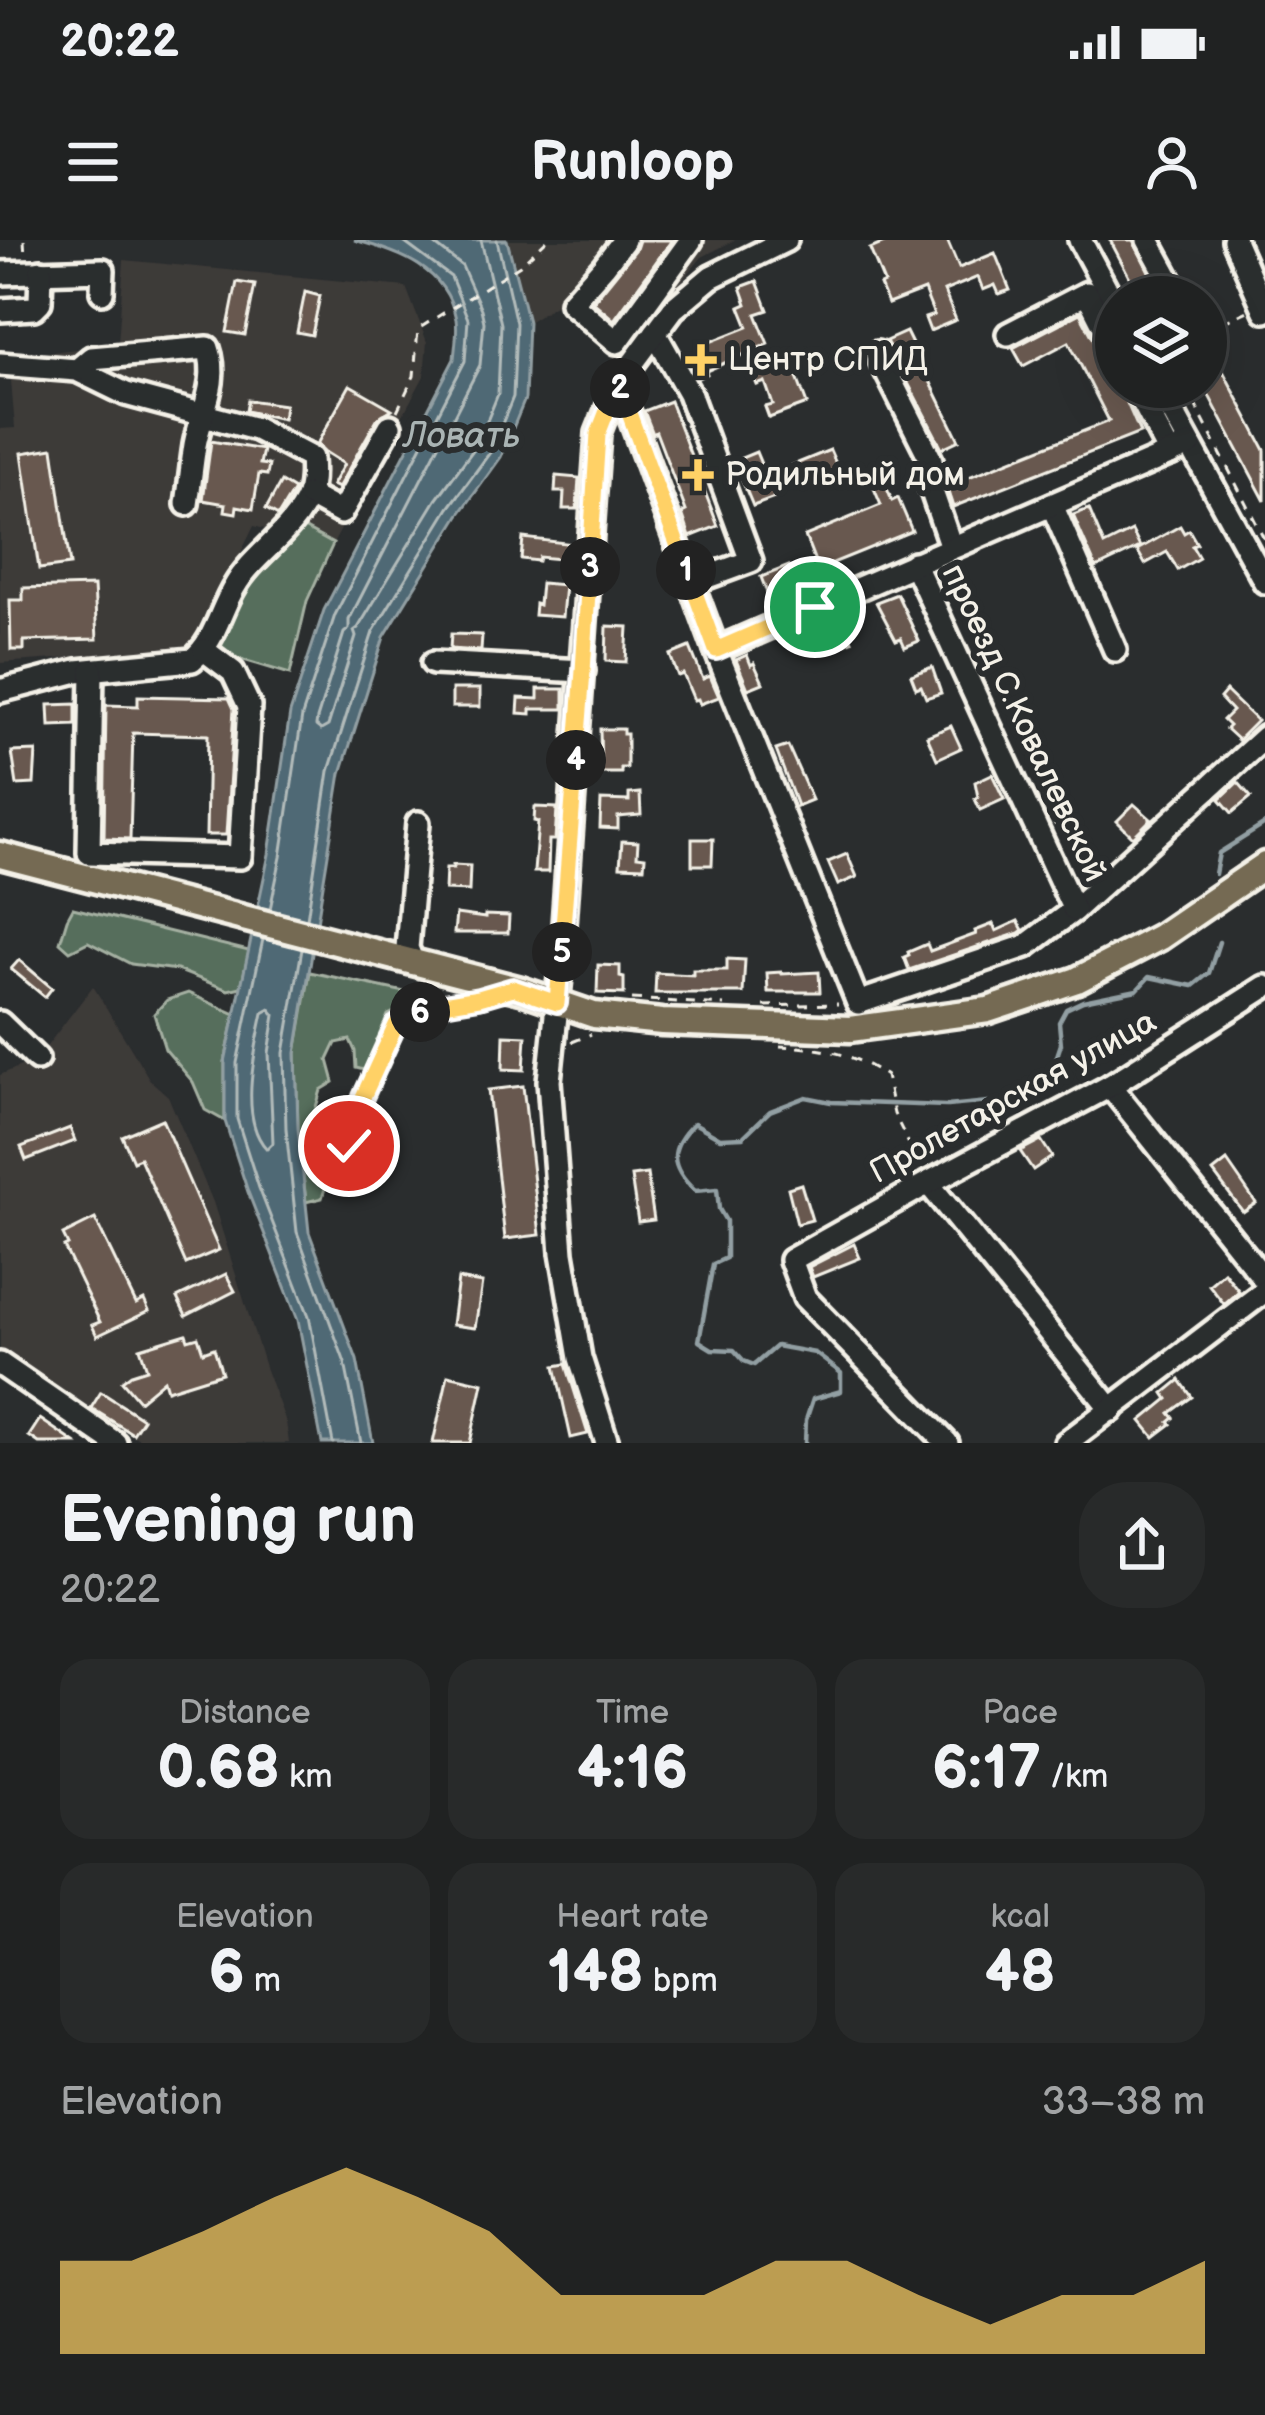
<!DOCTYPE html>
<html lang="en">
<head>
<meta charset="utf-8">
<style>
  :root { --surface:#202222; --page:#282a2a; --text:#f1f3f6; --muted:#a2a4a5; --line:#3d3f40; --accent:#ffd166 }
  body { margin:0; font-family:"Balsamiq Sans",sans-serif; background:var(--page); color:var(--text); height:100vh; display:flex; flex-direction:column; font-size:45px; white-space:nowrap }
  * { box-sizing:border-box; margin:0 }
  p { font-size:39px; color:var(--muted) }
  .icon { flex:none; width:66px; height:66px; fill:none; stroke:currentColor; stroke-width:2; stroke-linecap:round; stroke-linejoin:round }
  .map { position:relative; height:1203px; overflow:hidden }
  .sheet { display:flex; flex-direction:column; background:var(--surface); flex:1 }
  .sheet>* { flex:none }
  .controls { position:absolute; left:1095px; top:36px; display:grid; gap:24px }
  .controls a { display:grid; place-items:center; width:132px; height:132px; border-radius:50%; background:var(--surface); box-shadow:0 12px 48px #0002,0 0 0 3px var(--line); font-size:60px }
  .pin { position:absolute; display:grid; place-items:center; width:102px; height:102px; color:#fff; margin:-51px; border:6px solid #fff; border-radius:50%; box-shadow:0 3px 12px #0007 }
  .km { position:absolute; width:60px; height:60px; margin:-30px; border-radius:50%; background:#222; color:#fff; font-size:33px; line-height:60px; text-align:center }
  .round { display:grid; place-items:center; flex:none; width:126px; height:126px; border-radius:48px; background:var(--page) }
  .summary { display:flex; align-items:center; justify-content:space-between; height:204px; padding:0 60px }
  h1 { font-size:66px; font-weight:600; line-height:90px }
  .figures { display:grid; grid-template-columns:repeat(3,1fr); gap:18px; height:204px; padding:12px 60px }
  .figures div { display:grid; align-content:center; border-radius:30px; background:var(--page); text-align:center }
  .figures b { font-size:60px; font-weight:600 }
  .figures small { font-size:33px; font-weight:400 }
  .figures p { font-size:33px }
  .chart { height:336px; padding:24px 60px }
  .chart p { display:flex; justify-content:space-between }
  .chart svg { width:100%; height:216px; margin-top:12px; fill:var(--accent); opacity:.7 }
  .status { display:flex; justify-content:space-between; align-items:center; height:84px; padding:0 60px; background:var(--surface); direction:ltr }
  .status svg { height:33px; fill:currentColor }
  header { display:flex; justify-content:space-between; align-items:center; height:156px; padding:0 60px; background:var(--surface); font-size:54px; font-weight:600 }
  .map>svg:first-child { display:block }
  .built { fill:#3d3a38 }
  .green { fill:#566e5c; stroke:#a5b0a2; stroke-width:3 }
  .water { fill:#506975; stroke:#929fa3; stroke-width:3 }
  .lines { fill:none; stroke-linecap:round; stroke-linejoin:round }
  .shore { stroke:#b2bbba; stroke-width:3 }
  .stream { stroke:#929fa3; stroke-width:4.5 }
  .building { fill:#68594f; stroke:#f4f1e8; stroke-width:3 }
  .minor-casing { stroke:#f4f1e8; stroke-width:30 }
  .major-casing { stroke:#f4f1e8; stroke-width:33 }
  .path { stroke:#f4f1e8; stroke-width:3; stroke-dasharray:9 9; stroke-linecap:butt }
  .minor { stroke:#2a2d2e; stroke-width:21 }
  .major { stroke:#746b52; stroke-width:24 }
  .route-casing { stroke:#fff; stroke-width:24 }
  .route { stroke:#ffd166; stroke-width:15 }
  .poi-dot { fill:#ffd166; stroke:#2a2d2e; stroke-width:4.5 }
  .labels { text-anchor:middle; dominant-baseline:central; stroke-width:12; stroke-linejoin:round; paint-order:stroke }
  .poi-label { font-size:33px; fill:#f4f1e8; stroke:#2a2d2e; text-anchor:start }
  .street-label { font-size:33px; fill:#f4f1e8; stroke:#2a2d2e }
  .water-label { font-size:36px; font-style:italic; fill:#aab4b4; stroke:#2a2d2e }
</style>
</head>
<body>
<div class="status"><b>20:22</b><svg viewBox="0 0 49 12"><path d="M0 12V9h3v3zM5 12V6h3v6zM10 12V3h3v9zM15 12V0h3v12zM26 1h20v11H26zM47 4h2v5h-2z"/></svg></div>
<header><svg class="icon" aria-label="menu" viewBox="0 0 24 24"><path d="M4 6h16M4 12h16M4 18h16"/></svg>Runloop<svg class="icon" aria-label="person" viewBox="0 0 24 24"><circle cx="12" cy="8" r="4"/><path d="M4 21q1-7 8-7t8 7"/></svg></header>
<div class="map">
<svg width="1265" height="1203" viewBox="0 0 1265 1203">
  <rect width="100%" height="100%" fill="#2a2d2e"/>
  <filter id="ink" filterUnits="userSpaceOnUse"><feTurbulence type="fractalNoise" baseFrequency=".00833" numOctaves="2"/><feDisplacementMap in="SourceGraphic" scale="24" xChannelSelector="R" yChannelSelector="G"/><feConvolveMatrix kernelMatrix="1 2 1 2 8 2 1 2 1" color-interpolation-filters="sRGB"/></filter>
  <g filter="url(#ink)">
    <g class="built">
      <path d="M 507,0 L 735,0 L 702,17 L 617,120 L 555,65 L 528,82 Z"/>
      <path d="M 124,20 L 406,47 L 427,102 L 424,136 L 333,304 L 287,278 L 275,292 L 254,286 L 193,410 L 112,421 L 98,416 L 0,423 L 0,189 L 15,188 L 9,117 L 118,104 Z"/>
      <path d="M 93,746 L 150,840 L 168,856 L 213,962 L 266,1130 L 286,1182 L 289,1203 L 145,1203 L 0,1109 L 0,835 L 37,819 Z"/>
    </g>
    <g class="green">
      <path d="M 302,287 L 333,304 L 307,361 L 290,434 L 217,412 L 187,428 L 264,322 Z"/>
      <path d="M 73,668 L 249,711 L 241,747 L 228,750 L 177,730 L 131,724 L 88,702 L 70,711 L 60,702 L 67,679 Z"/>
      <path d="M 310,732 L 405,752 L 410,764 L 388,775 L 364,830 L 356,828 L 355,811 L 350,800 L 336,803 L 328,820 L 334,842 L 321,850 L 314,874 L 329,908 L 332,926 L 322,958 L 306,962 L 298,888 L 296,813 Z"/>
      <path d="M 188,753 L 235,774 L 225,822 L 225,881 L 205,870 L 193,842 L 165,809 L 154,774 L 167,760 Z"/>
    </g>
    <path class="water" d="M 354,0 L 507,0 L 528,82 L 525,159 L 501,217 L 459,275 L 384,397 L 341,533 L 296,813 L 298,888 L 309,992 L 357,1120 L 373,1203 L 322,1203 L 298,1080 L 248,952 L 225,881 L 225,822 L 269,614 L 290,473 L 324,370 L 454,119 C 455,107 458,91 456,79 C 446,28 399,12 354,0 Z"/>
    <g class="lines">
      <g class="shore">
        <path d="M 429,0 L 462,26 L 481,69 L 484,82 L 480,125 L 349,380 L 349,389 L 344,393 L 317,479 L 316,486 L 321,490 L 328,486 L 356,397 L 354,391 L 358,388 L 436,260 L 478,203 L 498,154 L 501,84 L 481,0"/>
        <path d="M 270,669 L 281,617 L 302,476 L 335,375 L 465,121 L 468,79 L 451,37 L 401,0"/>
        <path d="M 307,679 L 329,531 L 373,392 L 449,268 L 491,211 L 513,157 L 516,83 L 497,0"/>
        <path d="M 263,699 L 237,823 L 237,879 L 259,948 L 309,1076 L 333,1203"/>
        <path d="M 302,709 L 284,813 L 286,889 L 297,992 L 345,1123 L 361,1203"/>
        <path d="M 270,769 L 275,775 L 269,813 L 273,903 L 267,909 C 238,880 255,810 263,773 Z"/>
      </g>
      <g class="stream">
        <path d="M 1215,634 L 1219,613 L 1265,584"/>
        <path d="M 805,1203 L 806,1180 L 813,1159 L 841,1151 L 841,1133 L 815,1113 L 776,1106 L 754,1125 L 744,1121 L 734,1110 L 712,1109 L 699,1101 L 713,1024 L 726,1018 L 726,981 L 719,969 L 717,949 L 695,951 C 669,927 668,908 694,883 L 720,898 L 743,897 L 770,871 L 806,857 L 831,862 L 947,866 L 999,861 L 1036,843 L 1055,822 L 1061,804 L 1059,782 L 1066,769 L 1083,761 L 1137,750 L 1149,737 L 1193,746 L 1209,733 L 1219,702"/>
      </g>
    </g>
    <g class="building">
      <path d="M 639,0 L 672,0 L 614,80 L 593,62 L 636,9 Z"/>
      <path d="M 891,0 L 947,0 L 959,28 L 995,13 L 1010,50 L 999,54 L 995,45 L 983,50 L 978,37 L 944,51 L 956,80 L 930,91 L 925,78 L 934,75 L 924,50 L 888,64 L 880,45 L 884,43 L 870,9 Z"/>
      <path d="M 1110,0 L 1133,0 L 1162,57 L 1140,57 Z"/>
      <path d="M 757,41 L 768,70 L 756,74 L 768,104 L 706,131 L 707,134 L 698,138 L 686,117 L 699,112 L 697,107 L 748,87 L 740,67 L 747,64 L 741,47 Z"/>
      <path d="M 237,42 L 255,45 L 245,95 L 227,92 Z"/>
      <path d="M 305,52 L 320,56 L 312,95 L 297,92 Z"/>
      <path d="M 1080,73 L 1103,117 L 1116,128 L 1116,147 L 1120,147 L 1140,193 L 953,267 L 946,246 L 1109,181 L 1069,102 L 1023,126 L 1013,108 Z"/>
      <path d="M 906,92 L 959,200 L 942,208 L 886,101 Z"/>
      <path d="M 1206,99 L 1265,210 L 1265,261 L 1206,150 Z"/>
      <path d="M 790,119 L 807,164 L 769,178 L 765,167 L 773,165 L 765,142 L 757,145 L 752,133 Z"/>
      <path d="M 350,145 L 392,169 L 377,179 L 338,248 L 332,245 L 344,224 L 325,212 L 317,204 Z"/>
      <path d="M 248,160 L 285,165 L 283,179 L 246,171 Z"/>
      <path d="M 670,161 L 718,286 L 690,297 L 682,273 L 686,271 L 656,192 L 653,194 L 644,171 Z"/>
      <path d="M 211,201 L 263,210 L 260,224 L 269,225 L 267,235 L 259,234 L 253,269 L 237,266 L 236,273 L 225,271 L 226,264 L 203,260 Z"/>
      <path d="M 53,208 L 70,325 L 39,329 L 22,213 Z"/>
      <path d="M 830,210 L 840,233 L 801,249 L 795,235 L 775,244 L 780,256 L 753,266 L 734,221 L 756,212 L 766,236 Z"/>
      <path d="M 556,236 L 579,238 L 577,269 L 563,269 L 564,252 L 555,252 Z"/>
      <path d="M 884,241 L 892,261 L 898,258 L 912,291 L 818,329 L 805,296 L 881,265 L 873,246 Z"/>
      <path d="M 281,242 L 294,250 L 278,276 L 266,269 Z"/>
      <path d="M 1089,269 L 1104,305 L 1132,291 L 1140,307 L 1096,328 L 1073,275 Z"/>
      <path d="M 1180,286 L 1184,293 L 1189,290 L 1197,304 L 1192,306 L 1199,318 L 1178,330 L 1167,312 L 1145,324 L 1137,310 Z"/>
      <path d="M 523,298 L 574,304 L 573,320 L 539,317 L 538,321 L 521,319 Z"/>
      <path d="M 789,326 L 797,346 L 769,358 L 761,337 Z"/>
      <path d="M 541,343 L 565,345 L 562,377 L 534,375 L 535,364 L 539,365 Z"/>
      <path d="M 94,346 L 97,399 L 24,401 L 24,410 L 11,410 L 10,360 L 23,360 L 23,348 Z"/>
      <path d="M 897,354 L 919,401 L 905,407 L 901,398 L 896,400 L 876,362 Z"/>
      <path d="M 842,376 L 852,401 L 836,408 L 827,395 L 819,398 L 815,388 Z"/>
      <path d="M 607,386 L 628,387 L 626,422 L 606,421 Z"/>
      <path d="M 451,394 L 482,395 L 481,411 L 450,409 Z"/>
      <path d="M 690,407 L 703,439 L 710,436 L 719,457 L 700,464 L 698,459 L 694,460 L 683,434 L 678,436 L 670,415 Z"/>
      <path d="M 747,415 L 751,425 L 754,423 L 763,443 L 748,449 L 736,420 Z"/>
      <path d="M 932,427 L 941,453 L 926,458 L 921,446 L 916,448 L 911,435 Z"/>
      <rect x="452" y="449" width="28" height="18"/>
      <path d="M 538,449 L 564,449 L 564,469 L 531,469 L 531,474 L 518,473 L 519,458 L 538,459 Z"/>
      <path d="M 1226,451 L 1257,481 L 1238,500 L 1226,489 L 1229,486 L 1223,480 L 1232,471 L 1220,458 Z"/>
      <path d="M 138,456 L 229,458 L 234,469 L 226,595 L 206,595 L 208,495 L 133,493 L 130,599 L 104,598 L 106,465 L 138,466 Z"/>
      <path d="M 76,464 L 76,485 L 50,486 L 49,465 Z"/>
      <path d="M 951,486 L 961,508 L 937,519 L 927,496 Z"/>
      <path d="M 600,489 L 623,489 L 623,494 L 627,494 L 627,528 L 621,528 L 621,533 L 601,533 Z"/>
      <path d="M 788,506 L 812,560 L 797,566 L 776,510 Z"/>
      <path d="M 36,511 L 34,544 L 17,545 L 12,512 Z"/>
      <path d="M 992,534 L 1004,559 L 980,570 L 975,559 L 978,557 L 975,542 Z"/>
      <path d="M 1238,542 L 1251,557 L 1232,573 L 1220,559 Z"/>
      <path d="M 1056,548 L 1069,578 L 1055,584 L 1042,554 Z"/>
      <path d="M 640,553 L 641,575 L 618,577 L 618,589 L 600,588 L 601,560 L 629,561 L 629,554 Z"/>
      <path d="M 1134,564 L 1151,579 L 1133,597 L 1117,581 Z"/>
      <path d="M 535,567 L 557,568 L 555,600 L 549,600 L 548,632 L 534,632 L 538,582 L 534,581 Z"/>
      <path d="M 692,599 L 713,599 L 712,625 L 692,625 Z"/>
      <path d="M 622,601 L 638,602 L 637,616 L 645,617 L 644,627 L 620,626 Z"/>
      <path d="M 847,614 L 857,637 L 838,645 L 828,622 Z"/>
      <path d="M 453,625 L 470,626 L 469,651 L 445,650 L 446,628 L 453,628 Z"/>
      <path d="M 456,674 L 485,678 L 485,675 L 509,676 L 508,693 L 454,693 Z"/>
      <path d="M 1018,681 L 1023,690 L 1019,693 L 909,730 L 904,717 L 909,715 L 908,712 L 927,704 L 930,711 L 976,694 L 975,691 L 993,684 L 996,691 Z"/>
      <path d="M 727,719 L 745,720 L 743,753 L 655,753 L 656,733 L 693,735 L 693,730 L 727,730 Z"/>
      <path d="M 19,720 L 52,748 L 45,757 L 11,729 Z"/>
      <path d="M 598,725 L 620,726 L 620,737 L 624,738 L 624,754 L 597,753 Z"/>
      <path d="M 781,732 L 782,734 L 819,732 L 820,752 L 768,752 L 767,733 Z"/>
      <path d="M 504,795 L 526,796 L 524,830 L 503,829 Z"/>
      <path d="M 523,846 L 540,995 L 505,999 L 488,850 Z"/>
      <path d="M 162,879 L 219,1010 L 186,1024 L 140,918 L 133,921 L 122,896 Z"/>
      <path d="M 70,888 L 75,901 L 26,920 L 21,907 Z"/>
      <path d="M 1041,900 L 1052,917 L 1033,930 L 1020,911 Z"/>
      <path d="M 1227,921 L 1256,963 L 1243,972 L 1213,932 Z"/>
      <path d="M 647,934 L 654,980 L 638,982 L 631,936 Z"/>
      <path d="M 801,944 L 812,980 L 797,984 L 788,948 Z"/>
      <path d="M 95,979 L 136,1064 L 144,1060 L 149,1071 L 97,1096 L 92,1085 L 100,1082 L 64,1007 L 68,1005 L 63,995 Z"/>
      <path d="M 854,1004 L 860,1018 L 813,1037 L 809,1027 Z"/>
      <path d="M 1224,1032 L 1239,1051 L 1224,1064 L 1209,1045 Z"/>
      <path d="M 226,1034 L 235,1051 L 186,1076 L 177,1058 Z"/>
      <path d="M 458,1039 L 482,1043 L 475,1088 L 452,1085 Z"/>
      <path d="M 186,1094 L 188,1100 L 198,1097 L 203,1112 L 214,1108 L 222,1133 L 167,1150 L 164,1140 L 139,1161 L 122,1141 L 131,1134 L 147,1129 L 140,1108 Z"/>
      <path d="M 566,1124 L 588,1194 L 571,1198 L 555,1126 Z"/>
      <path d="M 448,1135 L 483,1143 L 470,1203 L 433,1203 Z"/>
      <path d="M 1180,1140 L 1192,1157 L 1170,1173 L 1174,1178 L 1169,1182 L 1171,1184 L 1154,1197 L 1141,1181 L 1168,1159 L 1164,1153 Z"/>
      <path d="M 101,1152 L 143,1179 L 133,1194 L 91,1168 Z"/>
      <path d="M 40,1179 L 75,1203 L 39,1203 L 29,1196 Z"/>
    </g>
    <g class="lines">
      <g class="minor-casing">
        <g id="minor">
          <path d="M 624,0 L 604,26 L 571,63 L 617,102 L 691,0"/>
          <path d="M 1080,0 L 1116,67"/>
          <path d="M 1148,0 L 1179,57"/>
          <path d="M 1234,0 L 1265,71"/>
          <path d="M 0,33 L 103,30 L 102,52"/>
          <path d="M 0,70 L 34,68 L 40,62 L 41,31"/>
          <path d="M 655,93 L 689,153 L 751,321 L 691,343"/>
          <path d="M 1008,94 L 1087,53 L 1116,110"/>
          <path d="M 877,113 L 931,220 L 928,240 L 951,307"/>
          <path d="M 0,124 L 77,130 L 126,154 L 256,189 L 311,218 C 312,230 312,245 308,256 C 293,293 254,313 235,346 C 220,370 215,402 192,420 L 77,431 L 0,451"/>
          <path d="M 77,130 L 91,118 L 208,108 C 220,141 201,172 195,205 C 192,224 190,245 187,264"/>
          <path d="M 618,143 L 716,410 L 858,763 L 1026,706 L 1074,670 L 1265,497"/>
          <path d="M 1135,147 L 1170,214"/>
          <path d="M 1159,147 L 1265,342"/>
          <path d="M 308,255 L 341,273 L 390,186"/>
          <path d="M 1052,265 L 1115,410"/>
          <path d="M 914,323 L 1074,670"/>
          <path d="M 716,410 L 1190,205"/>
          <path d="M 433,423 L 583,431"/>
          <path d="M 92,430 L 89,613 L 240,617 L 249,466 L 233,432 L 204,410"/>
          <path d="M 413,723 L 407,708 L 418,583"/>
          <path d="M 0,783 L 37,819"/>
          <path d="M 1110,846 L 1265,1040"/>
          <path d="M 928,943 L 1112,1170"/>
          <path d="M 0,1124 L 115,1203"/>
          <path d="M 607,1203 L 580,1118 L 562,1013 L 549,841 L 561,728 L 598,193 L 618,143 L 673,69 L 711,37 L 786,0"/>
          <path d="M 947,1203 L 805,1058 L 791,1020 L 928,943 L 1110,846 L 1265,747"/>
          <path d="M 1066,1203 L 1265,1051"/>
        </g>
      </g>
      <g class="major-casing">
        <path id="major" d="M 0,615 L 521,750 L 594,775 L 662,782 L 850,789 L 988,770 L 1077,740 L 1160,697 L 1265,625"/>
      </g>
      <g class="path">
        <path d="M 24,0 L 25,16"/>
        <path d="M 1206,90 L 1248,71"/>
        <path d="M 1186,147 L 1265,300"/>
        <path d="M 397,171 L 414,136 L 418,89 L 520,25 L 547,0"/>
        <path d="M 632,759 L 724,765"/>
        <path d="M 764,766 L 838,764"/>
        <path d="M 572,802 L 591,794"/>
        <path d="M 780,806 C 821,808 851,812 886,836 L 894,874 L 921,928"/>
        <path d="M 349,906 L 363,858 L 396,785 L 432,766 L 477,759"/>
      </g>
      <use href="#minor" class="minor"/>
      <use href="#major" class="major"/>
    </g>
  </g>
  <g class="lines" filter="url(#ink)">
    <g class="route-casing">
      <path id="route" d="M 349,906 L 363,857 L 396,785 L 432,766 L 479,758 L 513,748 L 557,763 L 583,431 L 598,194 L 618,143 L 716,410 L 815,367"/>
    </g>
    <use href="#route" class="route"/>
  </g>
  <g class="poi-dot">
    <path d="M695 102h12v12h12v12h-12v12h-12v-12h-12v-12h12z"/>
    <path d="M692 217h12v12h12v12h-12v12h-12v-12h-12v-12h12z"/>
  </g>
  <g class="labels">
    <g class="poi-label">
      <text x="728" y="120">Центр СПИД</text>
      <text x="725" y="235">Родильный дом</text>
    </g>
    <g class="street-label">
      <text transform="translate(1024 483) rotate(65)">проезд С.Ковалевской</text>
      <text transform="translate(1013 857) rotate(-29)">Пролетарская улица</text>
    </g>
    <g class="water-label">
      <text x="462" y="196">Ловать</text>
    </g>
  </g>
</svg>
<div class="controls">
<a><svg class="icon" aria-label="layers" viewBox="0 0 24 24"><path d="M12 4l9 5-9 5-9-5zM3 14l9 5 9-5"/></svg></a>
</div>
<div class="pin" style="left:815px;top:367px;background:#1e9e55"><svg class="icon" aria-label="arrive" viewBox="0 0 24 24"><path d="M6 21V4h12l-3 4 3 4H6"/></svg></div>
<div class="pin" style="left:349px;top:906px;background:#d93025"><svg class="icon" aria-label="check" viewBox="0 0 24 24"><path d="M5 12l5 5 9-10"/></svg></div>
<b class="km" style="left:686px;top:330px">1</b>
<b class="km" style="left:620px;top:148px">2</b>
<b class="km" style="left:590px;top:327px">3</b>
<b class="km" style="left:576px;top:520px">4</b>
<b class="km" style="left:562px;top:712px">5</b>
<b class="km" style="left:420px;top:772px">6</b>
</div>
<section class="sheet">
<div class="summary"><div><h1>Evening run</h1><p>20:22</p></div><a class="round"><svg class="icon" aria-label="share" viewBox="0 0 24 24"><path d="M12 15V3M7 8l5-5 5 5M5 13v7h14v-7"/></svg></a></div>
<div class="figures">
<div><p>Distance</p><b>0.68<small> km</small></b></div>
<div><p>Time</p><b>4:16</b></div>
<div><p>Pace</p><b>6:17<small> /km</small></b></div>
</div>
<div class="figures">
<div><p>Elevation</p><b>6<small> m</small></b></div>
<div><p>Heart rate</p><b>148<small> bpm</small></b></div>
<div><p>kcal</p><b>48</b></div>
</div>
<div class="chart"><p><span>Elevation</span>33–38 m</p>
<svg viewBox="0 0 160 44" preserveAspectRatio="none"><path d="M0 44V25L10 25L20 19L30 12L40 6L50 12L60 19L70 32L80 32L90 32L100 25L110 25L120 32L130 38L140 32L150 32L160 25V44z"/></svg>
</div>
</section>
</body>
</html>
